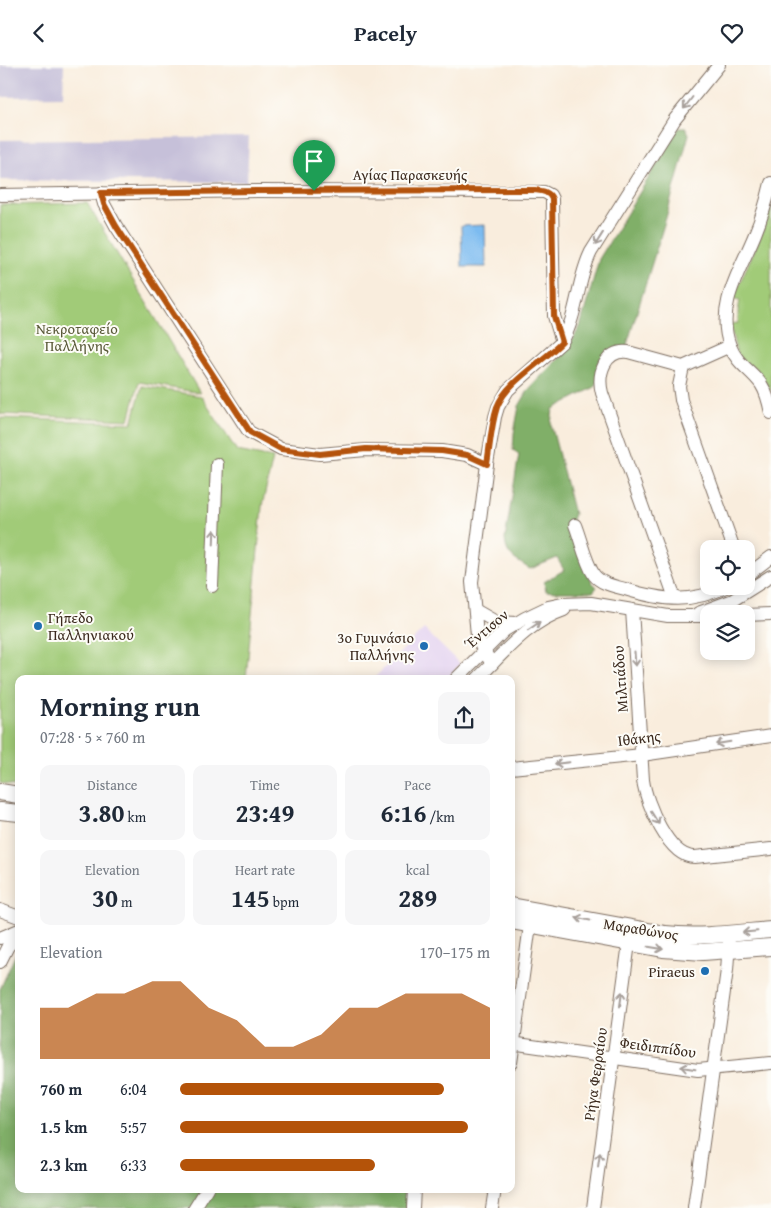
<!DOCTYPE html>
<html lang="en">
<head>
<meta charset="utf-8">
<style>
  :root { --surface:#fff; --page:#f6f6f7; --text:#1f2937; --muted:#747a83; --accent:#b45309 }
  body { margin:0; font-family:"Gentium Book Plus",serif; background:var(--page); color:var(--text); height:100vh; display:flex; flex-direction:column; font-size:19px; white-space:nowrap }
  * { box-sizing:border-box; margin:0 }
  p { font-size:16px; color:var(--muted) }
  .icon { flex:none; width:28px; height:28px; fill:none; stroke:currentColor; stroke-width:2; stroke-linecap:round; stroke-linejoin:round }
  .map { position:relative; flex:1; overflow:hidden }
  .details { position:absolute; left:15px; top:610px; width:500px; height:518px; display:flex; flex-direction:column; background:var(--surface); border-radius:10px; box-shadow:0 2px 12px #0003 }
  .details>* { flex:none }
  .fabs { position:absolute; left:700px; top:475px; display:grid; gap:10px }
  .fabs a { display:grid; place-items:center; width:55px; height:55px; border-radius:10px; background:var(--surface); box-shadow:0 2px 12px #0003; font-size:25px }
  .pin { position:absolute; display:grid; place-items:center; width:42px; height:42px; color:#fff; margin:-51px -21px; border-radius:50% 50% 50% 0; rotate:-45deg; box-shadow:0 0 5px #0007 }
  .pin .icon { rotate:45deg }
  .round { display:grid; place-items:center; flex:none; width:52px; height:52px; border-radius:10px; background:var(--page) }
  .summary { display:flex; align-items:center; justify-content:space-between; height:85px; padding:0 25px }
  h1 { font-size:28px; font-weight:700; line-height:38px }
  .stats { display:grid; grid-template-columns:repeat(3,1fr); gap:8px; height:85px; padding:5px 25px }
  .stats div { display:grid; align-content:center; border-radius:10px; background:var(--page); text-align:center }
  .stats b { font-size:25px; font-weight:700 }
  .stats small { font-size:14px; font-weight:400 }
  .stats p { font-size:14px }
  .chart { height:140px; padding:10px 25px }
  .chart p { display:flex; justify-content:space-between }
  .chart svg { width:100%; height:90px; margin-top:5px; fill:var(--accent); opacity:.7 }
  ul { padding:0 25px; list-style:none; font-size:16px }
  li { display:grid; grid-template-columns:80px 60px 1fr; align-items:center; height:38px }
  li i { height:12px; border-radius:6px; background:var(--accent) }
  header { display:flex; justify-content:space-between; align-items:center; height:65px; padding:0 25px; background:var(--surface); font-size:22px; font-weight:700 }
  .map>svg:first-child { display:block }
  .built { fill:#e4d3f1 }
  .industrial { fill:#c6c0d9 }
  .green { fill:#a1cb78; stroke:#6e7a4b }
  .forest { fill:#80af68; stroke:#5e6c43 }
  .water { fill:#7cbbf0; stroke:#5c7287 }
  .lines { fill:none; stroke-linecap:round; stroke-linejoin:round }
  .minor-casing { stroke:#7e6e61; stroke-width:14 }
  .major-casing { stroke:#7e6e61; stroke-width:18 }
  .minor { stroke:#fff; stroke-width:12 }
  .major { stroke:#fff; stroke-width:16 }
  .oneway { stroke:#a79f9a }
  .route-casing { stroke:#fff; stroke-width:10 }
  .route { stroke:#b45309; stroke-width:6 }
  .poi-dot { fill:#1f6fb2; stroke:#fdfcf7; stroke-width:2 }
  .labels { text-anchor:middle; dominant-baseline:central; stroke-width:4; stroke-linejoin:round; paint-order:stroke }
  .street-label { font-size:15px; fill:#3b2a1e; stroke:#fdfcf7 }
  .park-label { font-size:15px; fill:#5a5a39; stroke:#fdfcf7 }
  .poi-label { font-size:15px; fill:#3b2a1e; stroke:#fdfcf7; text-anchor:end }
</style>
</head>
<body>
<header><svg class="icon" aria-label="back" viewBox="0 0 24 24"><path d="M15 5l-7 7 7 7"/></svg>Pacely<svg class="icon" aria-label="heart" viewBox="0 0 24 24"><path d="M12 20l-8-8c-3-5 5-10 8-4 3-6 11-1 8 4z"/></svg></header>
<div class="map">
<svg width="771" height="1143" viewBox="0 0 771 1143">
  <rect width="100%" height="100%" fill="#fdfcf7"/>
  <filter id="ink" filterUnits="userSpaceOnUse"><feTurbulence type="fractalNoise" baseFrequency=".02" numOctaves="2"/><feDisplacementMap in="SourceGraphic" scale="10" xChannelSelector="R" yChannelSelector="G"/><feConvolveMatrix kernelMatrix="1 2 1 2 8 2 1 2 1" color-interpolation-filters="sRGB"/></filter>
  <filter id="wash" filterUnits="userSpaceOnUse"><feTurbulence type="fractalNoise" baseFrequency=".0096" numOctaves="4" result="noise"/><feDisplacementMap in="SourceGraphic" scale="20" xChannelSelector="R" yChannelSelector="G"/><feGaussianBlur stdDeviation="1.12" result="paint"/><feColorMatrix in="noise" values="0 0 0 0 0 0 0 0 0 0 0 0 0 0 0 0 0 1.4 0 .05"/><feComposite in="paint" operator="in"/></filter>
  <g filter="url(#wash)">
    <rect width="100%" height="100%" fill="#f9eddd"/>
    <path class="built" d="M 424,564 L 460,599 L 446,614 L 373,614 Z"/>
    <g class="industrial">
      <path d="M 0,0 L 64,0 L 63,31 L 0,32 Z"/>
      <path d="M 249,72 L 247,117 L 0,115 L 0,75 Z"/>
    </g>
    <g class="green">
      <path d="M 87,138 L 200,328 L 139,317 L 129,355 L 0,349 L 0,140 Z"/>
      <path d="M 771,141 L 771,327 L 762,311 L 756,303 L 747,300 L 737,291 L 730,259 L 738,258 L 738,246 L 740,235 L 733,233 L 763,166 Z"/>
      <path d="M 142,321 L 201,331 L 237,386 L 273,393 L 262,441 L 246,614 L 19,614 L 19,722 L 0,718 L 0,353 L 132,358 Z"/>
    </g>
    <g class="forest">
      <path d="M 679,63 L 686,63 L 689,69 L 666,153 L 626,283 L 615,284 L 595,322 L 553,344 L 551,359 L 574,449 L 570,460 L 592,517 L 597,522 L 593,527 L 557,527 L 546,526 L 544,517 L 564,505 L 557,493 L 530,504 C 516,495 506,492 505,474 L 519,389 L 513,385 L 514,368 L 519,341 L 529,324 L 567,284 L 580,262 L 599,194 Z"/>
      <path d="M 19,882 L 19,1124 L 409,1124 L 407,1143 L 0,1143 L 0,924 Z"/>
    </g>
    <path class="water" d="M 485,160 L 486,202 L 462,202 L 461,161 Z"/>
  </g>
  <g filter="url(#ink)">
    <g class="lines">
      <g class="minor-casing">
        <g id="minor">
          <path d="M 771,118 C 767,135 762,152 755,169 C 741,204 715,242 730,281 C 737,299 751,305 761,319 C 767,328 769,338 771,348"/>
          <path d="M 101,128 L 104,139 L 116,161 L 249,367 L 281,384 L 320,389 L 366,385 L 442,386 L 467,390 L 487,399"/>
          <path d="M 0,130 L 257,126 L 544,127 L 550,130 L 552,134 L 554,251 L 562,277"/>
          <path d="M 683,302 L 679,321 L 681,335 L 734,484"/>
          <path d="M 575,460 C 581,475 585,496 594,510 C 601,519 614,521 625,524 C 664,536 690,539 728,521"/>
          <path d="M 746,511 L 771,492"/>
          <path d="M 212,521 L 217,399"/>
          <path d="M 675,533 L 602,328 C 597,309 605,284 628,287 L 683,302 L 730,281"/>
          <path d="M 475,545 L 496,557 L 517,558"/>
          <path d="M 632,545 L 643,715 C 646,738 669,793 695,792 L 771,784"/>
          <path d="M 698,548 L 733,535 L 771,511"/>
          <path d="M 746,550 L 771,549"/>
          <path d="M 492,599 L 481,581 L 477,570 L 472,517 L 487,399 L 495,352 L 498,342 L 508,325 L 562,277 C 578,249 577,215 591,187 L 675,54 L 719,0"/>
          <path d="M 456,614 L 505,565 L 525,553 L 548,542 L 562,539 L 591,538 L 668,551 L 709,551"/>
          <path d="M 477,614 C 503,589 528,557 564,545"/>
          <path d="M 511,703 L 642,690 L 771,671"/>
          <path d="M 0,845 L 19,852"/>
          <path d="M 0,873 L 19,865"/>
          <path d="M 0,897 L 8,881 L 19,871"/>
          <path d="M 511,978 L 698,1005 L 771,998"/>
          <path d="M 511,998 L 530,860"/>
          <path d="M 195,1143 L 207,1124"/>
          <path d="M 413,1143 L 414,1124"/>
          <path d="M 492,1143 L 495,1124"/>
          <path d="M 593,1143 L 629,878"/>
          <path d="M 694,1143 L 727,905 L 729,878"/>
        </g>
      </g>
      <g class="major-casing">
        <g id="major">
          <path d="M 0,727 L 19,730"/>
          <path d="M 0,746 L 19,748"/>
          <path d="M 511,841 L 665,869 C 700,873 735,868 771,865"/>
          <path d="M 511,856 L 663,884 L 703,887 L 771,882"/>
        </g>
      </g>
      <use href="#minor" class="minor"/>
      <use href="#major" class="major"/>
    </g>
    <defs><path id="oneway-shaft" d="M-6 0H5M1.5-3L5.5 0L1.5 3" fill="none" stroke-width="1.6" stroke-linecap="round" stroke-linejoin="round" transform="scale(1.25)"/></defs>
    <g class="oneway">
      <use href="#oneway-shaft" transform="translate(688 38) rotate(127)"/>
      <use href="#oneway-shaft" transform="translate(599 174) rotate(122)"/>
      <use href="#oneway-shaft" transform="translate(214 472) rotate(-88)"/>
      <use href="#oneway-shaft" transform="translate(534 561) rotate(-35)"/>
      <use href="#oneway-shaft" transform="translate(635 594) rotate(86)"/>
      <use href="#oneway-shaft" transform="translate(723 678) rotate(171)"/>
      <use href="#oneway-shaft" transform="translate(562 698) rotate(174)"/>
      <use href="#oneway-shaft" transform="translate(655 753) rotate(58)"/>
      <use href="#oneway-shaft" transform="translate(583 854) rotate(-169)"/>
      <use href="#oneway-shaft" transform="translate(750 867) rotate(175)"/>
      <use href="#oneway-shaft" transform="translate(656 883) rotate(9)"/>
      <use href="#oneway-shaft" transform="translate(621 934) rotate(-82)"/>
      <use href="#oneway-shaft" transform="translate(688 1003) rotate(-171)"/>
      <use href="#oneway-shaft" transform="translate(599 1095) rotate(-82)"/>
    </g>
  </g>
  <g class="lines" filter="url(#ink)">
    <g class="route-casing">
      <path id="route" d="M 534,125 C 541,126 549,126 552,134 L 554,251 L 562,277 C 543,297 507,316 497,342 C 491,360 490,381 487,399 L 467,390 L 442,386 L 366,384 L 320,389 L 281,384 L 250,367 L 116,161 L 104,139 L 101,128 L 257,126 Z"/>
    </g>
    <use href="#route" class="route"/>
  </g>
  <g class="poi-dot">
    <circle cx="38" cy="561" r="5"/>
    <circle cx="424" cy="581" r="5"/>
    <circle cx="705" cy="906" r="5"/>
  </g>
  <g class="labels">
    <g class="street-label">
      <text x="410" y="109">Αγίας Παρασκευής</text>
      <text transform="translate(486 564) rotate(-40)">Έντισον</text>
      <text transform="translate(620 614) rotate(-94)">Μιλτιάδου</text>
      <text transform="translate(639 673) rotate(-7)">Ιθάκης</text>
      <text transform="translate(641 864) rotate(9)">Μαραθώνος</text>
      <text transform="translate(658 982) rotate(8)">Φειδιππίδου</text>
      <text transform="translate(595 1009) rotate(-82)">Ρήγα Φερραίου</text>
    </g>
    <g class="park-label">
      <text x="77" y="263">Νεκροταφείο<tspan x="77" dy="17">Παλλήνης</tspan></text>
    </g>
    <g class="poi-label">
      <text x="48" y="552" text-anchor="start">Γήπεδο<tspan x="48" dy="17">Παλληνιακού</tspan></text>
      <text x="414" y="572">3ο Γυμνάσιο<tspan x="414" dy="17">Παλλήνης</tspan></text>
      <text x="695" y="906">Piraeus</text>
    </g>
  </g>
</svg>
<div class="fabs">
<a><svg class="icon" aria-label="locate" viewBox="0 0 24 24"><circle cx="12" cy="12" r="6"/><path d="M12 2v4M12 18v4M2 12h4M18 12h4"/></svg></a>
<a><svg class="icon" aria-label="layers" viewBox="0 0 24 24"><path d="M12 4l9 5-9 5-9-5zM3 14l9 5 9-5"/></svg></a>
</div>
<div class="pin" style="left:314px;top:126px;background:#1e9e55"><svg class="icon" aria-label="arrive" viewBox="0 0 24 24"><path d="M6 21V4h12l-3 4 3 4H6"/></svg></div>
<section class="details">
<div class="summary"><div><h1>Morning run</h1><p>07:28 · 5 × 760 m</p></div><a class="round"><svg class="icon" aria-label="share" viewBox="0 0 24 24"><path d="M12 15V3M7 8l5-5 5 5M5 13v7h14v-7"/></svg></a></div>
<div class="stats">
<div><p>Distance</p><b>3.80<small> km</small></b></div>
<div><p>Time</p><b>23:49</b></div>
<div><p>Pace</p><b>6:16<small> /km</small></b></div>
</div>
<div class="stats">
<div><p>Elevation</p><b>30<small> m</small></b></div>
<div><p>Heart rate</p><b>145<small> bpm</small></b></div>
<div><p>kcal</p><b>289</b></div>
</div>
<div class="chart"><p><span>Elevation</span>170–175 m</p>
<svg viewBox="0 0 160 44" preserveAspectRatio="none"><path d="M0 44V19L10 19L20 12L30 12L40 6L50 6L60 19L70 25L80 38L90 38L100 32L110 19L120 19L130 12L140 12L150 12L160 19V44z"/></svg>
</div>
<ul>
<li><b>760 m</b>6:04<i style="width:85%"></i></li>
<li><b>1.5 km</b>5:57<i style="width:93%"></i></li>
<li><b>2.3 km</b>6:33<i style="width:63%"></i></li>
</ul>
</section>
</div>
</body>
</html>
